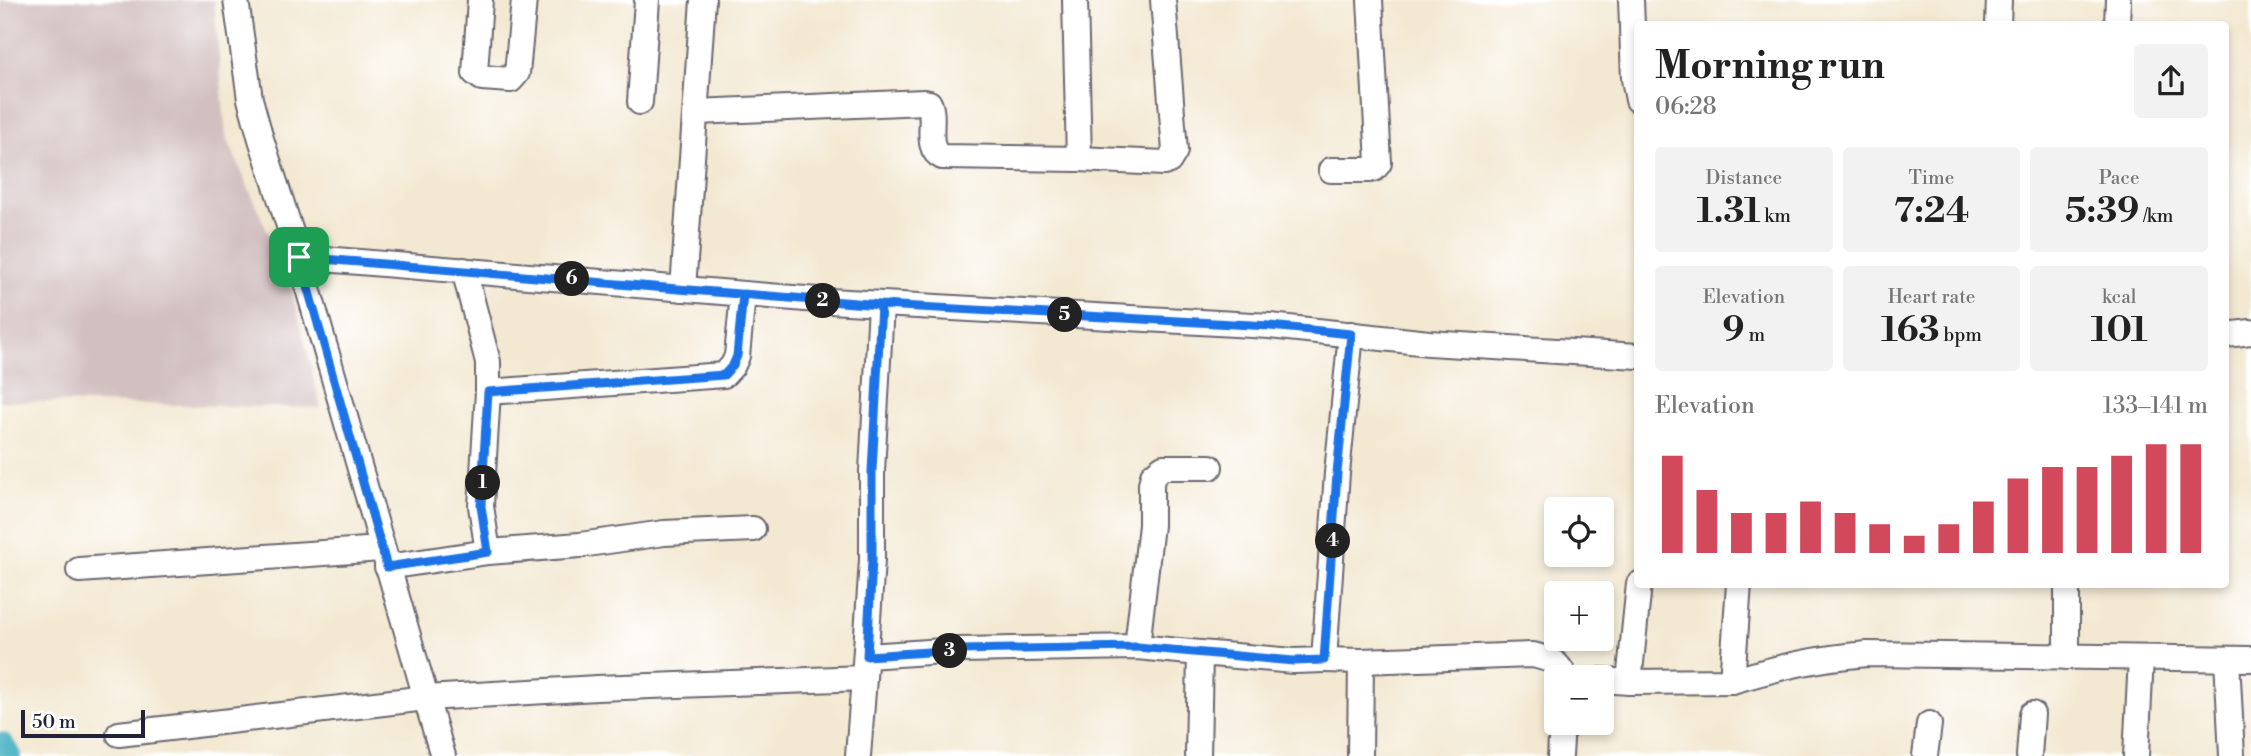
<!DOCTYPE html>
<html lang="en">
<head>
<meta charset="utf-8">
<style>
  :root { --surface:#fff; --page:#f2f2f2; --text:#222; --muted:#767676; --accent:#d1495b }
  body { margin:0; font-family:"Libre Bodoni",serif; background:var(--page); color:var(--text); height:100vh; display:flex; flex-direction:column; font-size:26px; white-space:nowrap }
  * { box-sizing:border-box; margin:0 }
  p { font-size:23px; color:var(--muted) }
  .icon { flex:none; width:38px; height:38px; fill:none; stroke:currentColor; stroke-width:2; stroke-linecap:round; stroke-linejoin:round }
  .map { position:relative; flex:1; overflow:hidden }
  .side { position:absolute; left:1634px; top:21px; width:595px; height:567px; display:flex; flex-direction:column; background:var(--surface); border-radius:7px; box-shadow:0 4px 10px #0003 }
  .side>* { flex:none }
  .fabs { position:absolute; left:1544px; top:497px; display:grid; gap:14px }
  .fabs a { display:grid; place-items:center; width:70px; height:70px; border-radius:7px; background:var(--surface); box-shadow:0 4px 10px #0003; font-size:35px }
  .scale { position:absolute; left:21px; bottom:18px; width:124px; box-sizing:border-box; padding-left:7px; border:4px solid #22223b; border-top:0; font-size:19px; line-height:24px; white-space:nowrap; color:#22223b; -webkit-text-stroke:5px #fff; paint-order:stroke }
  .pin { position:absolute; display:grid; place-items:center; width:60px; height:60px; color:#fff; margin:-30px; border-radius:14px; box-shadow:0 4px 10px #0006 }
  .km { position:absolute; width:35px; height:35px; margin:-18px; border-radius:50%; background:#222; color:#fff; font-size:19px; line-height:35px; text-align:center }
  .round { display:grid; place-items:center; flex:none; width:74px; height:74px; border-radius:7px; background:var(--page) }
  .summary { display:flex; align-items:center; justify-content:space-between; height:119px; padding:0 21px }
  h1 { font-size:38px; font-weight:800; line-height:52px }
  .stats { display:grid; grid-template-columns:repeat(3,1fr); gap:10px; height:119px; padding:7px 21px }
  .stats div { display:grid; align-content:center; border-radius:7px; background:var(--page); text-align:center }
  .stats b { font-size:35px; font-weight:800 }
  .stats small { font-size:19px; font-weight:400 }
  .stats p { font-size:19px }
  .chart { height:196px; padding:14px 21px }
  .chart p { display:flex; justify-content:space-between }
  .chart svg { width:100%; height:126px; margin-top:7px; stroke:var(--accent); stroke-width:6 }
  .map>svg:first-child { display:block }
  .industrial { fill:#d2bfc0 }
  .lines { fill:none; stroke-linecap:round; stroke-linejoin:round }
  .river { stroke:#43afc2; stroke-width:30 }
  .minor-casing { stroke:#6b6770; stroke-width:28 }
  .minor { stroke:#fff; stroke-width:24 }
  .route-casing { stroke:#fff; stroke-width:14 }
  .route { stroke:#1a73e8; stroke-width:9 }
</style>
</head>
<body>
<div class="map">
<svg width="2251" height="756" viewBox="0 0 2251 756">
  <rect width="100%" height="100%" fill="#fff"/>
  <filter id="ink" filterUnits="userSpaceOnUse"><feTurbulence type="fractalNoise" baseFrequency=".0143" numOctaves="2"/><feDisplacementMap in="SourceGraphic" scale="14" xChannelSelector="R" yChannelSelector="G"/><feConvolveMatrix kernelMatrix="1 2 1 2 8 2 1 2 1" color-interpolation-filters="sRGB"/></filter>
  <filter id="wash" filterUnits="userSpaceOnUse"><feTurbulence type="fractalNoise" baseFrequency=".00686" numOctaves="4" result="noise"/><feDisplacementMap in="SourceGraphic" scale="28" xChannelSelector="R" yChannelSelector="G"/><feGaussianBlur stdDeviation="1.57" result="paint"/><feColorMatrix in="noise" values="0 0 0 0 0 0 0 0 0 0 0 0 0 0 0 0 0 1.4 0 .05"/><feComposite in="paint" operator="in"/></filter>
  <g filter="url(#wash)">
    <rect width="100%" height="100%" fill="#f3e8d1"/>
    <path class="industrial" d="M 0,0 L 214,0 L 226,136 L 291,286 L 321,408 L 0,401 Z"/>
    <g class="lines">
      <path class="river" d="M 0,747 L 6,756"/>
    </g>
  </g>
  <g filter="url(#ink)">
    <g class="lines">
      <g class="minor-casing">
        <g id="minor">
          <path d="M 236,0 L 250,99 L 261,139 L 299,257 L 830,301 L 1270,326 L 1429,343 L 1638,356"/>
          <path d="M 480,0 L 475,73 L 482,78 L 511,80 L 517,73 L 524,0"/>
          <path d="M 1075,0 L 1079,159"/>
          <path d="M 1631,0 L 1634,79 L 1638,100"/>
          <path d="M 1998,24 L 1999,0"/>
          <path d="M 2117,24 L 2118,0"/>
          <path d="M 640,102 L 647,0"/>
          <path d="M 696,112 L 924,102 L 929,103 C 937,119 923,148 942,157 L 1079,159 L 1164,163 L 1169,161 L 1175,151 L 1163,0"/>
          <path d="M 1331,170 L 1369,170 L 1374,169 L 1379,163 L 1370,0"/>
          <path d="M 299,257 L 426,698 L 597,688 L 864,678 L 872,560 L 872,471 L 881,305"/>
          <path d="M 464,270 L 488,362 L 488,392 L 481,506 L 488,552"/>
          <path d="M 683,289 L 703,0"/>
          <path d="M 2226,335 L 2251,332"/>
          <path d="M 488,392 L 724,375 L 733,365 L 737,356 L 743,294"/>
          <path d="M 387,567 L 488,552 L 580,545 L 664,533 L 753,529"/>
          <path d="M 79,570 L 381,549"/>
          <path d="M 1639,584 L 1629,682 L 1732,681 L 1739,584"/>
          <path d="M 2067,584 L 2067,657"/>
          <path d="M 1137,647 L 1151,525 L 1151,484 L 1153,475 L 1163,467 L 1210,467"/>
          <path d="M 867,656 L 959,650 L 1137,647 L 1200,653"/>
          <path d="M 2227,659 L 2232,756"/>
          <path d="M 1324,660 L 1361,661 L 1533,655 C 1551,660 1557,660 1565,677"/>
          <path d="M 1601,680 L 1629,682"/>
          <path d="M 1732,681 C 1779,667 1818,658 1867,654 L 2251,659"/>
          <path d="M 119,734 L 426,698 L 443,756"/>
          <path d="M 858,756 L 864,678"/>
          <path d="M 1198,756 L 1200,653 L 1294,661 L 1324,660 L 1337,473 L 1351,334"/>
          <path d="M 1360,756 L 1361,661"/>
          <path d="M 1560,756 L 1562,723"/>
          <path d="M 1925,756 L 1929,724"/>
          <path d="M 2029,756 L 2032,714"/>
          <path d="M 2136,756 L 2141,658"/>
        </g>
      </g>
      <use href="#minor" class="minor"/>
    </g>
  </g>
  <g class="lines" filter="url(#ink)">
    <g class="route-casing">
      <path id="route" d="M 299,257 L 387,567 L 488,552 L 481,506 L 488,392 L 724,375 L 733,365 L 737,356 L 743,294 L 881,305 L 872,471 L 872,560 L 867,656 L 959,650 L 1137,647 L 1294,661 L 1324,660 L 1337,473 L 1351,334 L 1270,326 L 881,305 C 687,291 493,273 299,257"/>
    </g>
    <use href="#route" class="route"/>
  </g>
</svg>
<div class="fabs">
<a><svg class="icon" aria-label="locate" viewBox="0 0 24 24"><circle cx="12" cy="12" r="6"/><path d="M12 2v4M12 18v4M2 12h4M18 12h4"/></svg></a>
<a>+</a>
<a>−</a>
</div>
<div class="scale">50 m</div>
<div class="pin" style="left:299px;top:257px;background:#1e9e55"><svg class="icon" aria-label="arrive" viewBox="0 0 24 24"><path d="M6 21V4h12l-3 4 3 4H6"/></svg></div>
<b class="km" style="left:483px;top:483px">1</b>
<b class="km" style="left:823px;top:301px">2</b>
<b class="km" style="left:950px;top:651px">3</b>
<b class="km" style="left:1333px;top:541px">4</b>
<b class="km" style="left:1065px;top:315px">5</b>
<b class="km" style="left:572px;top:279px">6</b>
<section class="side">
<div class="summary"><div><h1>Morning run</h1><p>06:28</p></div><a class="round"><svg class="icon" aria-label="share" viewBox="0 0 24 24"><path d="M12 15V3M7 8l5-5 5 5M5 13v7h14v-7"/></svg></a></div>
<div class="stats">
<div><p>Distance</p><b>1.31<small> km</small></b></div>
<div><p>Time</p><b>7:24</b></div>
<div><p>Pace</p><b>5:39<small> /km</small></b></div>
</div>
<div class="stats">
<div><p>Elevation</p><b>9<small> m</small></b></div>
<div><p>Heart rate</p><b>163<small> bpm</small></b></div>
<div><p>kcal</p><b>101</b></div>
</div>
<div class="chart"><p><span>Elevation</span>133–141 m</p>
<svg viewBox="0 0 160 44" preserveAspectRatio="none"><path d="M5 44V10M15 44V22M25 44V30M35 44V30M45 44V26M55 44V30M65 44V34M75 44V38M85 44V34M95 44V26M105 44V18M115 44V14M125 44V14M135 44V10M145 44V6M155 44V6"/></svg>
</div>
</section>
</div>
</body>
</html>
